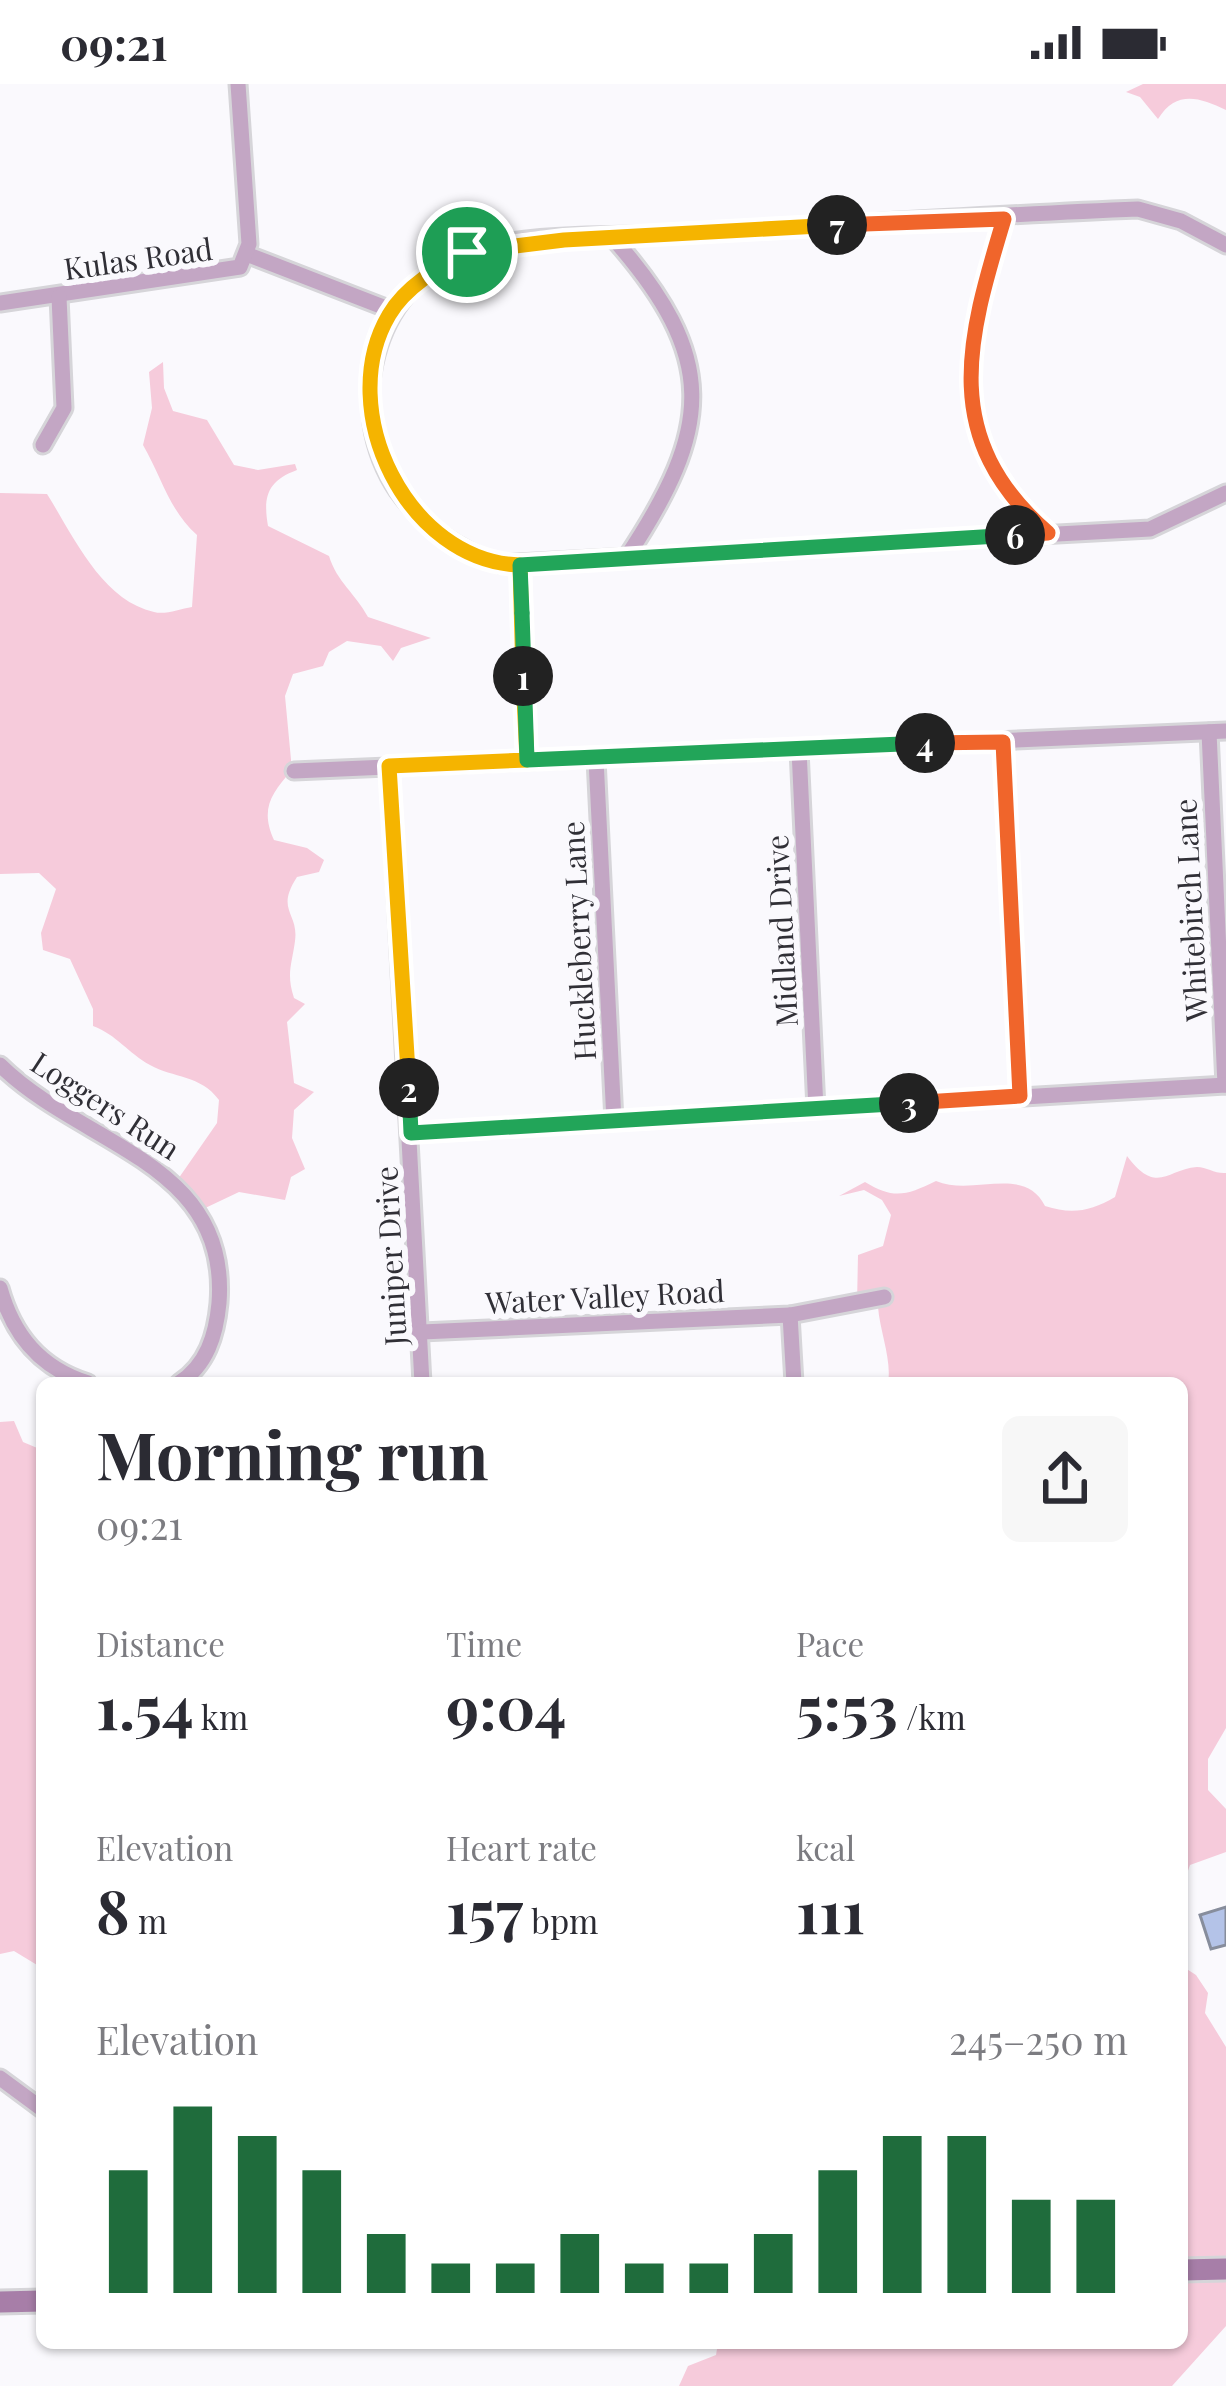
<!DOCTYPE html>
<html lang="en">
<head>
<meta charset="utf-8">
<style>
  :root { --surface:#fff; --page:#f7f7f7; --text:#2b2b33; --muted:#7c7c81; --accent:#1f6c3c }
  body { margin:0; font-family:"Playfair Display",serif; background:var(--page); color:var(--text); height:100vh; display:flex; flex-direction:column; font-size:45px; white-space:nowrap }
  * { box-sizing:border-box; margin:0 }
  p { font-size:39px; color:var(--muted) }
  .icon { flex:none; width:66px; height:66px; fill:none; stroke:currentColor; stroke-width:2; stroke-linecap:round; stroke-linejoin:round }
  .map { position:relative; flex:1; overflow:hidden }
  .drawer { position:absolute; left:36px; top:1293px; width:1152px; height:972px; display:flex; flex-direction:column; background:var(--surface); border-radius:18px; box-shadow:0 3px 9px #0004 }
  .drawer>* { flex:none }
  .pin { position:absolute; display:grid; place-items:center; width:102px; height:102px; color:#fff; margin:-51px; border:6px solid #fff; border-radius:50%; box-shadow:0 3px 12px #0007 }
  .km { position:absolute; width:60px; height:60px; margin:-30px; border-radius:50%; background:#222; color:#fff; font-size:33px; line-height:60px; text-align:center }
  .round { display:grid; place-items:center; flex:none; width:126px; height:126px; border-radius:18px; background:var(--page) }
  .head { display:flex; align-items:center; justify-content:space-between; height:204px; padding:0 60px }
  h1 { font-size:66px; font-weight:700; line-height:90px }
  .stats { display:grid; grid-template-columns:repeat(3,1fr); gap:18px; height:204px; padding:12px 60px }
  .stats div { display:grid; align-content:center }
  .stats b { font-size:60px; font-weight:700 }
  .stats small { font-size:33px; font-weight:400 }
  .stats p { font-size:33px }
  .chart { height:336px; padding:24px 60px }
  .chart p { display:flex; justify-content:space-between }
  .chart svg { width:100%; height:216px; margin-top:12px; stroke:var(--accent); stroke-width:6 }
  .status { display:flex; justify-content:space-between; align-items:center; height:84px; padding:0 60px; background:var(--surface); direction:ltr }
  .status svg { height:33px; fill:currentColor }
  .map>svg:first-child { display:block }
  .green { fill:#f6cbdb }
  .building { fill:#b4c3e8; stroke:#878d9c; stroke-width:3 }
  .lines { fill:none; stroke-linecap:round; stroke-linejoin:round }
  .street-casing { stroke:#d6d5d9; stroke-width:21 }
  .secondary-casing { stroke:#d6d5d9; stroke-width:27 }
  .street { stroke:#c3a6c4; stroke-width:15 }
  .secondary { stroke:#a77ea8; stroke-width:21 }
  .split-1-casing { stroke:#fff; stroke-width:24 }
  .split-2-casing { stroke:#fff; stroke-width:24 }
  .split-3-casing { stroke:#fff; stroke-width:24 }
  .split-4-casing { stroke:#fff; stroke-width:24 }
  .split-5-casing { stroke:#fff; stroke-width:24 }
  .split-6-casing { stroke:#fff; stroke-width:24 }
  .split-7-casing { stroke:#fff; stroke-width:24 }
  .split-8-casing { stroke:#fff; stroke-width:24 }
  .split-1 { stroke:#f5b400; stroke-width:15 }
  .split-2 { stroke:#f5b400; stroke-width:15 }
  .split-3 { stroke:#22a559; stroke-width:15 }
  .split-4 { stroke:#f0652b; stroke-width:15 }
  .split-5 { stroke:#22a559; stroke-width:15 }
  .split-6 { stroke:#22a559; stroke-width:15 }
  .split-7 { stroke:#f0652b; stroke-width:15 }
  .split-8 { stroke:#f5b400; stroke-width:15 }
  .labels { text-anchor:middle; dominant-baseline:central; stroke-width:12; stroke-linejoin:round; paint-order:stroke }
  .street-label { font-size:30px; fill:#302f36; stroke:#faf9fd }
</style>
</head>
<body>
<div class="status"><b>09:21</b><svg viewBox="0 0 49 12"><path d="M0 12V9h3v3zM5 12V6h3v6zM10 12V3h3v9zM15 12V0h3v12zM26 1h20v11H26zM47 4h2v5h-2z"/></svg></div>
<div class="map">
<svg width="1226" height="2302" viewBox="0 0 1226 2302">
  <rect width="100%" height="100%" fill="#faf9fd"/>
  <g class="green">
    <path d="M 1143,0 L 1226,0 L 1226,26 C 1199,13 1176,6 1158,35 L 1140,13 L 1126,8 Z"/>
    <path d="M 163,278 L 164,304 L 173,327 L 207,336 L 234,381 L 258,386 L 295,380 L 297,386 C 267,397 263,413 268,442 L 329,472 C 337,498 355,509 368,533 L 431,554 L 401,564 L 393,577 L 381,562 L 347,557 L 329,568 L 323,582 L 293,590 L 285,612 L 292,686 C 271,710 260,725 274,756 L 307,764 L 324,776 L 319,788 L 297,793 C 275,827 299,828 295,857 C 292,880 286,890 294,914 L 305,920 L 287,938 L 294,999 L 314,1008 L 294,1026 L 292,1054 L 305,1085 L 291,1093 L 285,1116 L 239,1108 L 201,1126 L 176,1098 L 217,1039 L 219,1016 C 201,991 173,994 150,981 C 128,969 117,951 93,942 L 93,925 L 70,875 L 43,866 L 41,849 L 56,805 L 39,789 L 0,790 L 0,409 L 47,410 C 73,451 101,516 154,528 C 165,531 180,525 192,523 L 197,451 C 169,426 162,394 143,361 L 152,324 L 149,288 Z"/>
    <path d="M 1127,1072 C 1157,1112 1167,1085 1197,1083 C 1207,1083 1215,1090 1226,1089 L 1226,1644 L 1208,1675 L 1208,1706 L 1226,1725 L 1226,1768 L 1190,1781 L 1182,1804 L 1182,1299 L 888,1299 C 892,1276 880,1248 878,1223 L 857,1220 L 858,1171 L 883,1162 L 891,1131 L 882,1116 L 864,1106 L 839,1112 L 865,1098 C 894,1116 907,1111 936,1097 C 973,1113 1024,1080 1045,1122 C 1072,1131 1091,1127 1115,1113 Z"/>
    <path d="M 14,1337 L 23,1358 L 42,1366 L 42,1884 L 14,1867 L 0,1870 L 0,1338 Z"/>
    <path d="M 1182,1882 L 1196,1891 L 1208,1909 L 1205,1929 L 1226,1963 L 1226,2242 L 1172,2302 L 679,2302 L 688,2282 L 716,2271 L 718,2259 L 1182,2259 Z"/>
  </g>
  <path class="building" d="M 1226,1823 L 1226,1861 L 1211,1865 L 1200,1831 Z"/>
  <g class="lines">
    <g class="street-casing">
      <g id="street">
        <path d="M 1004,135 C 967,258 939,353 1048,450"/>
        <path d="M 612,153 C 719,274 713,343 626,474"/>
        <path d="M 1226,161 L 1181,137 L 1138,125 C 983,131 828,142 673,150 C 612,153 522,148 465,169 C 372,204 343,326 398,407 C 423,442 460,467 500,480 L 1150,445 L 1226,409"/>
        <path d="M 249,171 L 391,226"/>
        <path d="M 0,219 L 240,183 L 249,160 L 238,0"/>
        <path d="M 43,361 L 64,324 L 59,213"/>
        <path d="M 520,481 L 527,676"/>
        <path d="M 1209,648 L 1225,1001"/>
        <path d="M 1003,657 L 1020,1012"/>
        <path d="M 799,666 L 816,1025"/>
        <path d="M 596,675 L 614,1037"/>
        <path d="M 389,682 L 422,1299"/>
        <path d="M 294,687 L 1226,647"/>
        <path d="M 0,981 C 82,1062 230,1078 219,1219 C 216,1251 207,1281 179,1299"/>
        <path d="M 411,1049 L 1226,1001"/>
        <path d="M 0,1204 C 13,1251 40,1284 88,1299"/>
        <path d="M 790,1231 L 794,1299"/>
        <path d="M 422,1248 L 790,1231 L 884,1213"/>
        <path d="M 0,1994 L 42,2025"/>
      </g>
    </g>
    <g class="secondary-casing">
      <g id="secondary">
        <path d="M 1182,2186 L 1226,2185"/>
        <path d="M 0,2218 L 42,2217"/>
      </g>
    </g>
    <use href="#street" class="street"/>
    <use href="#secondary" class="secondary"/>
  </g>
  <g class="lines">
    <g class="split-1-casing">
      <path id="split-1" d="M 467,168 C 439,183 405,203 389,231 C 333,326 408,478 520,481 L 523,592"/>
    </g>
    <g class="split-2-casing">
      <path id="split-2" d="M 409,1004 L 389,682 L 527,676 L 523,592"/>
    </g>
    <g class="split-3-casing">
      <path id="split-3" d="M 409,1004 L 411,1049 L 909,1019"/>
    </g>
    <g class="split-4-casing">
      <path id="split-4" d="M 909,1019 L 1020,1012 L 1003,658 L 925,659"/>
    </g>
    <g class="split-5-casing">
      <path id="split-5" d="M 522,529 L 527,676 L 925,659"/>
    </g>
    <g class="split-6-casing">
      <path id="split-6" d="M 522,529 L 520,481 L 1015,451"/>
    </g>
    <g class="split-7-casing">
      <path id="split-7" d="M 837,141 L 1004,135 C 967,257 939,354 1048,449 L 1015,451"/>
    </g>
    <g class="split-8-casing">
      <path id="split-8" d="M 467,168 L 564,156 L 837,141"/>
    </g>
    <use href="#split-1" class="split-1"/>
    <use href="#split-2" class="split-2"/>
    <use href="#split-3" class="split-3"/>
    <use href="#split-4" class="split-4"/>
    <use href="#split-5" class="split-5"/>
    <use href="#split-6" class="split-6"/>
    <use href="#split-7" class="split-7"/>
    <use href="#split-8" class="split-8"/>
  </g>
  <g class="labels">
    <g class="street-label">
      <text transform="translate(138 174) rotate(-8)">Kulas Road</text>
      <text transform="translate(1190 826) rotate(-93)">Whitebirch Lane</text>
      <text transform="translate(781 847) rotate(-93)">Midland Drive</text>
      <text transform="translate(578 857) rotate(-93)">Huckleberry Lane</text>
      <text transform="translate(106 1021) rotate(33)">Loggers Run</text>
      <text transform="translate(390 1172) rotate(-93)">Juniper Drive</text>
      <text transform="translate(605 1212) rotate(-3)">Water Valley Road</text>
    </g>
  </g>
</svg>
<div class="pin" style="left:467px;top:168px;background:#1e9e55"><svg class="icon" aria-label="arrive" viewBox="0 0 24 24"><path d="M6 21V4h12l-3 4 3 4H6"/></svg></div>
<b class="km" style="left:523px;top:592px">1</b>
<b class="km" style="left:409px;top:1004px">2</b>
<b class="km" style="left:909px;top:1019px">3</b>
<b class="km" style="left:925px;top:659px">4</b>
<b class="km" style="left:1015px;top:451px">6</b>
<b class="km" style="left:837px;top:141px">7</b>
<section class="drawer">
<div class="head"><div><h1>Morning run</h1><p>09:21</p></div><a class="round"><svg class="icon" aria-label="share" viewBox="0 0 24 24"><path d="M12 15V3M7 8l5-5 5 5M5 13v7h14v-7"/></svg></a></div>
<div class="stats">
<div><p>Distance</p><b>1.54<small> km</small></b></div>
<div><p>Time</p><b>9:04</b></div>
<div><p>Pace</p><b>5:53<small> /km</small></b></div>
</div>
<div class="stats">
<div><p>Elevation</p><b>8<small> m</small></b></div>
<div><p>Heart rate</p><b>157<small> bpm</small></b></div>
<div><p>kcal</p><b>111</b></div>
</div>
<div class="chart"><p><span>Elevation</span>245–250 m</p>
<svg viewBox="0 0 160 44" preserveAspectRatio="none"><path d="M5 44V19M15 44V6M25 44V12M35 44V19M45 44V32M55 44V38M65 44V38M75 44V32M85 44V38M95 44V38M105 44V32M115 44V19M125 44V12M135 44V12M145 44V25M155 44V25"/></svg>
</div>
</section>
</div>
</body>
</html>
